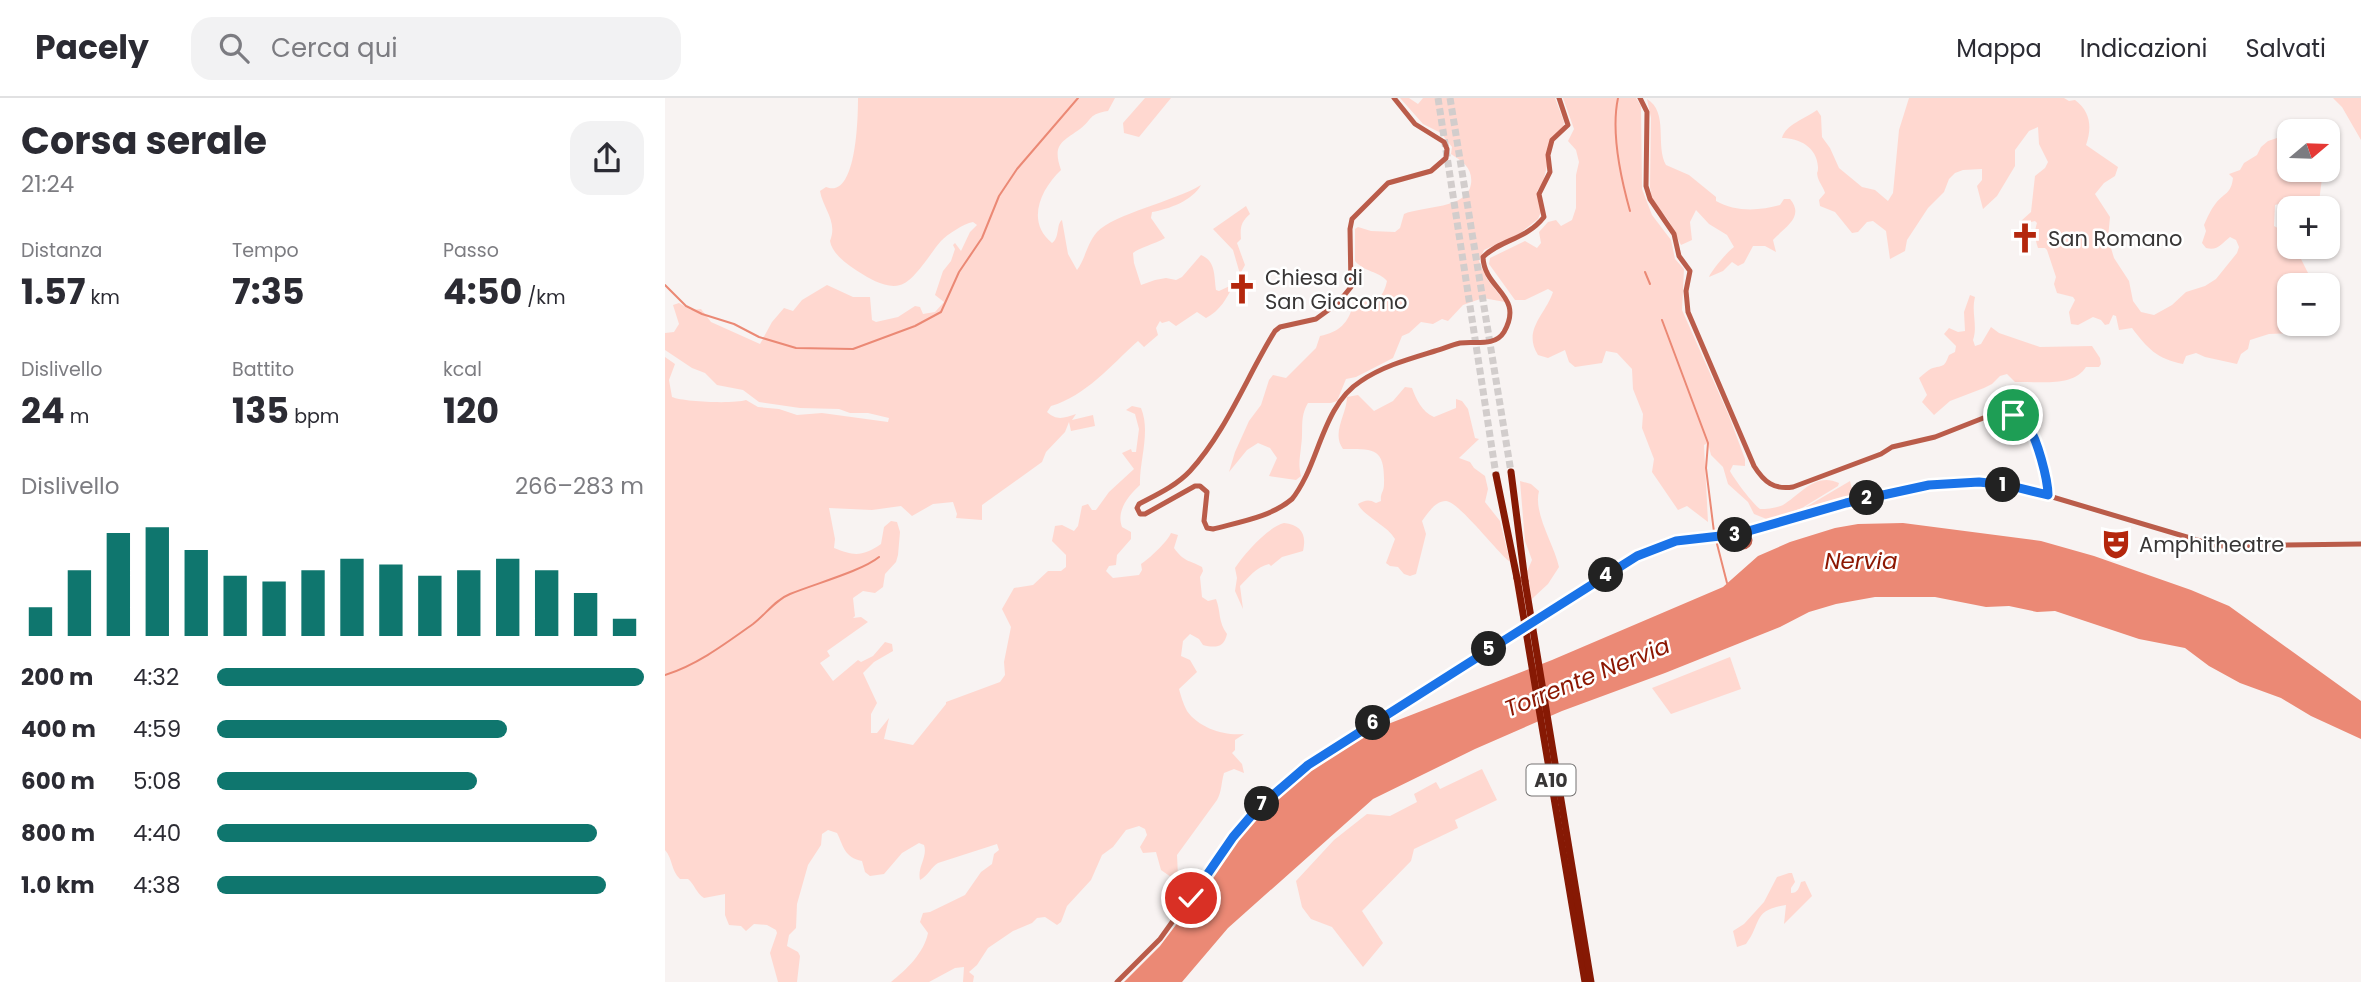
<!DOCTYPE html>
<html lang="it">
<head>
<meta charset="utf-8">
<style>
  :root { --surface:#fff; --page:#f2f2f3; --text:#2b2b33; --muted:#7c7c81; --line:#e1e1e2; --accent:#0f766e }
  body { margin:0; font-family:Poppins,sans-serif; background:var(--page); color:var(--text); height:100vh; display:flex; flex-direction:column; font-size:26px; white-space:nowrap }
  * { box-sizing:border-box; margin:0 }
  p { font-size:23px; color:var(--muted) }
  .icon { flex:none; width:38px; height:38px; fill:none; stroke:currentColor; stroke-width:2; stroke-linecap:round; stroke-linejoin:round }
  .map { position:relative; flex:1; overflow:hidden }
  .sheet { display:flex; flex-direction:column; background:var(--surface); width:665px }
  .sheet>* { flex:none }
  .needle { width:46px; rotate:71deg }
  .controls { position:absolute; left:1612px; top:21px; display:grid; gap:14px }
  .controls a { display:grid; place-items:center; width:63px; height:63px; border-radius:14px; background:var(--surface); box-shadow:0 2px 5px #0004; font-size:35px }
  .pin { position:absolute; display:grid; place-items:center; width:60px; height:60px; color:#fff; margin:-30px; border:4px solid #fff; border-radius:50%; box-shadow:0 2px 7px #0007 }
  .km { position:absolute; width:35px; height:35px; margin:-18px; border-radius:50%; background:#222; color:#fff; font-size:19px; line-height:35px; text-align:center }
  .round { display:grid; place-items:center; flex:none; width:74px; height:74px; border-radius:21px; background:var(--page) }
  .headline { display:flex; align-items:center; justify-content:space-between; height:119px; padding:0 21px }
  h1 { font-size:38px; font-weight:700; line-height:52px }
  .metrics { display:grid; grid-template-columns:repeat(3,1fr); gap:10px; height:119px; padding:7px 21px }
  .metrics div { display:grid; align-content:center }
  .metrics b { font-size:35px; font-weight:700 }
  .metrics small { font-size:19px; font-weight:400 }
  .metrics p { font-size:19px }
  .chart { height:196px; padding:14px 21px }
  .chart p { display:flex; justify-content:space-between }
  .chart svg { width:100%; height:126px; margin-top:7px; stroke:var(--accent); stroke-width:6 }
  ul { padding:0 21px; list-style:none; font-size:23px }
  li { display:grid; grid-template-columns:112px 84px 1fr; align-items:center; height:52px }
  li i { height:18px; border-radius:9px; background:var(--accent) }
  header { display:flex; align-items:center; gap:42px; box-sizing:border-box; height:98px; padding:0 35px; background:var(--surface); border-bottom:2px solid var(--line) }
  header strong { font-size:33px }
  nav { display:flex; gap:38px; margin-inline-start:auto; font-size:24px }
  .search { width:490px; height:63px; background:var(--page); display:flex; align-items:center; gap:18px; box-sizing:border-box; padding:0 24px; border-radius:21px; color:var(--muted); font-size:26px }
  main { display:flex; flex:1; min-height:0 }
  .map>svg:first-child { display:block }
  .green { fill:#ffd8d0 }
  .water { fill:#eb8975 }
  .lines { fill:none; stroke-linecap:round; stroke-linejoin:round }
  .stream { stroke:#eb8975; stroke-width:2 }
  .highway-tunnel { stroke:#d2cdcc; stroke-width:7; stroke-dasharray:7 3.5; stroke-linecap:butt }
  .secondary { stroke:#ba5c4a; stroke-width:5 }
  .highway { stroke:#861904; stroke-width:7 }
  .highway-bridge { stroke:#861904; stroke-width:7 }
  .route-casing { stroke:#fff; stroke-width:14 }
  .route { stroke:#1a73e8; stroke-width:9 }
  .labels { text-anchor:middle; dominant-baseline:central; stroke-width:5; stroke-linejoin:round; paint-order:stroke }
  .shield { fill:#fff; stroke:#747272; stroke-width:2 }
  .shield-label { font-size:19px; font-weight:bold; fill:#383636 }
  .poi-label { font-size:21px; fill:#383636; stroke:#fff; text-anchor:start }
  .water-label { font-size:23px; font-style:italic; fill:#8c1702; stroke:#fff }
</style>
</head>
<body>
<header>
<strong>Pacely</strong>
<div class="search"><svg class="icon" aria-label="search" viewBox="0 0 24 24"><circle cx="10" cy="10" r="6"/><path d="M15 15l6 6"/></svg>Cerca qui</div>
<nav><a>Mappa</a><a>Indicazioni</a><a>Salvati</a></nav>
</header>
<main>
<section class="sheet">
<div class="headline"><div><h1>Corsa serale</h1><p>21:24</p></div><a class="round"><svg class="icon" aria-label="share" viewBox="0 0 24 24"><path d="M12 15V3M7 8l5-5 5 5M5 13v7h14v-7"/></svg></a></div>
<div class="metrics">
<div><p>Distanza</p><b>1.57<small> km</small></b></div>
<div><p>Tempo</p><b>7:35</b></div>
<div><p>Passo</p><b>4:50<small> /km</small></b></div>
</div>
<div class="metrics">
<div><p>Dislivello</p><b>24<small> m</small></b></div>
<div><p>Battito</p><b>135<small> bpm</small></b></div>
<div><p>kcal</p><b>120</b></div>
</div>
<div class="chart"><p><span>Dislivello</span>266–283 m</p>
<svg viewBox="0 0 160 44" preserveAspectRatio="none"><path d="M5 44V34M15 44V21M25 44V8M35 44V6M45 44V14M55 44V23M65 44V25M75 44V21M85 44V17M95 44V19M105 44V23M115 44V21M125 44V17M135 44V21M145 44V29M155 44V38"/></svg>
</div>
<ul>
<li><b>200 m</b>4:32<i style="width:100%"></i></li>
<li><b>400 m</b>4:59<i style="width:68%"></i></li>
<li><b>600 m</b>5:08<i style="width:61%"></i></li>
<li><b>800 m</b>4:40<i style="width:89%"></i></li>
<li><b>1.0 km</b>4:38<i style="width:91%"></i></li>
</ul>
</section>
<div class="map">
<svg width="1696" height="884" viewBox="0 0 1696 884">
  <rect width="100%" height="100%" fill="#f8f3f2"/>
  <g class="green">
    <path d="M 193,0 L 450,0 L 443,13 C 423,16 428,21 415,31 C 397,44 387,46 396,72 C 375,92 361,124 387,145 C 395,140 391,126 397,122 L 403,156 L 412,172 C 420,162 422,145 432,134 C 449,116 510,103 536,87 C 527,103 504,111 487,114 L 486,120 L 500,140 C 490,146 473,150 468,155 L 469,165 L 476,187 L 490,182 L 501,180 L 511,182 L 517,179 L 536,157 C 551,163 549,178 551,192 L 554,193 L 569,186 C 562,200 555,213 541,220 L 532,214 L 511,228 L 504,223 L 497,225 L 495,223 L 491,230 L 493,237 L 479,249 L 473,243 C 446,267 421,298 386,308 L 382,314 C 392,323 399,320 411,316 L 407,322 L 428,317 L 430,328 L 406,333 L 404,324 L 400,334 L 381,354 L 377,364 L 317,407 L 317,422 L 291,420 L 292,416 L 288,404 L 268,406 L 247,418 L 236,408 L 207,412 L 164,410 L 170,441 L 169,450 C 189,458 197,459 216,446 L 219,429 L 226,423 L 232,424 L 235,434 L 233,457 L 231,464 L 220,476 L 218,489 L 210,495 L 198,493 L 188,500 L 190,518 L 188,520 L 196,519 L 203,524 L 162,553 L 165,558 L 155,565 L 168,583 L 193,562 L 196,564 L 208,558 L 220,544 L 227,546 L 228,553 L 209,564 L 198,575 L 212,605 L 206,616 L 206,635 L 212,635 L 224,620 L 219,641 L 248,647 L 281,606 L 281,604 L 335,584 L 340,577 L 339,564 L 346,529 L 337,511 L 349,490 L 368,487 L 383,473 L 396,473 L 401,469 L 401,457 L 387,443 L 390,428 L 397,427 L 409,433 L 413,428 L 417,408 L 423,406 L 427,412 L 431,412 L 444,394 L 469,371 L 457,355 L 466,351 L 467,354 L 471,354 L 474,331 L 470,316 L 461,312 L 467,308 L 476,310 C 486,334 474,363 475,387 C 463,398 451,413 457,429 L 466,434 L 466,441 L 452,457 L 451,467 L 444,468 L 441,473 L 448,480 L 474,477 L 477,472 L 476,466 C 483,462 503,443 506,435 L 513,437 L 509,450 C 519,464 524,462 537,469 L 538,473 L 535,479 L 537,499 L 543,503 L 551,501 C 556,514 553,524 562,536 C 559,550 550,550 538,547 L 534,541 L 525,536 L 518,543 L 516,558 L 525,562 L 532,574 L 514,591 C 516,598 518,606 522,613 C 534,630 559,638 579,636 L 570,642 L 570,652 L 567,655 L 577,666 L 579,675 L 569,671 L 559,675 C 556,685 557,693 552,702 L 512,757 L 513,778 L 506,779 L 496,772 L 491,754 L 478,755 L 475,749 L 482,737 L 480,731 L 474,728 L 461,732 L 448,749 L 437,757 L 426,782 L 402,808 L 396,824 L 392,827 L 380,819 L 372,820 L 367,825 L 348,833 L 323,850 L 312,867 L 304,874 L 309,878 L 308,884 L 298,884 L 299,869 L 290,870 L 264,884 L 226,884 C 242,871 259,855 263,835 L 255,824 L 258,815 L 265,814 L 300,797 L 316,774 L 327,766 L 329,756 L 334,752 L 332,746 L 273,765 C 266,769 264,777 255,782 C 252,769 263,759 259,747 L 254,745 L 237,755 L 219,776 L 205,778 L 200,774 L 197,763 C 179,759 179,749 172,735 L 163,732 L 157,736 L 156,747 L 143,767 L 132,806 L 131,830 L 124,837 L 122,848 L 133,854 L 135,858 L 132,884 L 113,884 L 105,855 L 112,835 L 111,832 L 102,827 L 89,826 L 81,833 L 76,828 L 64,827 L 60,817 L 60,796 L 39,800 C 31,795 30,787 23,781 L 15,781 C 6,773 8,761 0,752 L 0,259 L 10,266 L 4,282 L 7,299 C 19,304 69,306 81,302 L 93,309 L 114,311 L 132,317 L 157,315 L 223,324 L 224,320 L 203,315 L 185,315 L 174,311 L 135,310 L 94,304 L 78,292 L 52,287 L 40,275 L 27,270 L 0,252 L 0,235 L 9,234 L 14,226 L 8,207 L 14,205 L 26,212 L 36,211 L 46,224 L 95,246 L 107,224 L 119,210 L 128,213 L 137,202 L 162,187 L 188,199 L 205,199 L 207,222 L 211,224 L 233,219 L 250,208 L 255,209 L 258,216 L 270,214 L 279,204 L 270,197 L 278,173 L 286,163 L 290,151 L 288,147 L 290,145 L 296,153 L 305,134 L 312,127 L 308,124 C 298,126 283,136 276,143 C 266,154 249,184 235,187 C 222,191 205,181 194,174 C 183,167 167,156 165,143 C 173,123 158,111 155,93 L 161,89 C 192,102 193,18 193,0 Z"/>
    <path d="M 480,0 L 506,0 L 474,39 L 459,35 L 458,25 Z"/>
    <path d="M 735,0 L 744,0 L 753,6 L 758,0 L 890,0 L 899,24 L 898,31 L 889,41 L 878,84 L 872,93 L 876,114 L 873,121 L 854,136 L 819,152 L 814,163 L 822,181 L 840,204 L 818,200 L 798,207 L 783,223 L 777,221 L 768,226 L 756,224 L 744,235 L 737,238 L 728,260 L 691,279 L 681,281 L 672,303 L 666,305 L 643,305 C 634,320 639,332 636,349 C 635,360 633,366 636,378 L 631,382 L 604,378 L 612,360 L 605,350 L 593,345 L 582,352 L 564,374 L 570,354 L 584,323 L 596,307 L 604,282 L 608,277 L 621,280 L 651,250 L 655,238 C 674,234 684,225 688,206 C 703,196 716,211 722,183 C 714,173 699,174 690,163 L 690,131 L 693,129 L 706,133 L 730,134 L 735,130 L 739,116 C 757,108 803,111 806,86 C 808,70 798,64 786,56 L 787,49 L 776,35 L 758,26 Z"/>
    <path d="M 898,0 L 971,0 L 976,8 L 977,91 L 987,117 L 1006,142 L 1010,161 L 1019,171 L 1017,212 L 1064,318 L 1080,361 L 1080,368 L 1068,367 L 1065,373 C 1069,381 1088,406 1095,411 C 1102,411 1111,410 1118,407 C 1136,396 1150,374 1174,385 L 1173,388 L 1137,410 L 1104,422 L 1089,416 L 1083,404 L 1063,386 L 1058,369 L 1046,357 L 1043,345 L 1039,347 L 1043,424 L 1022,408 L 1013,412 L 987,374 L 989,361 L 977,330 L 978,316 L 968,291 L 967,271 L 952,255 L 941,253 L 937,265 L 910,269 L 904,264 L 900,252 L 883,260 L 873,257 C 857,232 881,216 888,194 L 883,191 L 860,202 L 850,202 L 824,166 L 825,160 L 860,143 L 872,150 L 876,145 L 874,134 L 883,124 L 891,122 L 896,128 L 907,122 L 911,110 L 911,77 L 914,64 L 911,52 L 903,43 L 909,31 Z"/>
    <path d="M 1244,0 L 1399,0 L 1404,3 L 1410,2 C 1426,14 1427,30 1421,47 L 1453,69 L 1450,78 L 1439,85 L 1430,96 L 1445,119 L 1443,140 L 1449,160 L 1464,183 L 1468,203 L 1476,214 L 1489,217 L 1507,207 L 1521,194 L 1540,188 L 1551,181 L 1572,155 L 1574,149 L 1571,142 L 1565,139 C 1556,146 1553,153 1541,150 L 1537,145 L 1541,133 L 1539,127 C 1542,120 1546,111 1551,105 C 1560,94 1566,96 1568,80 L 1564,76 L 1575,72 L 1579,65 L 1592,57 L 1596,49 L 1603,43 L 1621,37 L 1623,29 L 1632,26 L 1635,33 L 1624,33 L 1624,72 L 1658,72 L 1654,104 L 1659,110 C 1653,110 1645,112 1640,110 C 1628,107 1623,102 1610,107 L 1609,128 L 1624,136 L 1624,149 L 1630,149 L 1649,187 L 1624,187 L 1624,226 L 1642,226 L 1626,235 L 1604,236 L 1585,242 L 1583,251 L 1576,256 L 1572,266 L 1540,259 L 1531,255 L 1521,258 L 1518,266 C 1492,261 1482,250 1467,230 L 1454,232 L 1451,218 L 1448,217 L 1444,226 L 1440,227 L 1436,222 L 1428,219 L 1413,227 L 1406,226 L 1404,214 L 1410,202 L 1408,199 L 1392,195 L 1389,186 L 1391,179 L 1382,152 L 1380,150 L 1373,150 C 1370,141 1369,134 1372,125 L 1370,123 L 1366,124 L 1361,131 L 1354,129 L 1356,123 L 1366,114 L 1370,78 L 1380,70 L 1383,64 L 1374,46 L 1373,29 L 1364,33 L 1350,52 L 1350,68 L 1332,98 L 1318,111 L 1312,88 L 1317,82 L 1317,71 L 1298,72 L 1290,75 L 1284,81 L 1279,94 L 1263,110 L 1242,142 L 1240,153 L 1225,161 L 1221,133 L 1208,123 L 1202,124 L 1193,134 L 1187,135 L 1170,114 L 1155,108 L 1154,102 L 1160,95 C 1159,90 1155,86 1153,80 C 1151,71 1153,78 1153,69 C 1152,49 1134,40 1117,40 C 1120,27 1141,20 1152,12 L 1156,18 L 1157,39 L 1165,50 L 1174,70 L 1197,89 L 1210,92 L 1223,103 L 1228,95 L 1234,32 Z"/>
    <path d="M 1668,0 L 1696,0 L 1696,42 L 1677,9 Z"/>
    <path d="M 982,1 C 1004,14 990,48 1001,67 L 1024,77 L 1051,99 L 1051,103 C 1070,114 1094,113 1115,107 L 1119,101 L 1125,101 C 1140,119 1120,129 1108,142 L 1111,154 L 1100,148 L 1088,148 L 1079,165 L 1073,168 L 1067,164 L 1058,173 L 1044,179 C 1046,173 1063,153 1069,149 L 1062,137 L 1044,126 L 1031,112 L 1025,124 L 1027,142 L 1016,147 L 1004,123 L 987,101 L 985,89 L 986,20 Z"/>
    <path d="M 581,108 L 585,116 C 576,124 575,129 576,141 L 572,145 L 580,167 L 575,176 L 568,152 L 548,131 Z"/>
    <path d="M 1305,197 L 1310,199 C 1306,215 1313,227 1308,242 L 1310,248 L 1316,246 L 1326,229 L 1334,235 L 1375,249 L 1427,248 L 1435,260 L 1436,266 L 1434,269 L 1421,269 C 1408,290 1371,283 1350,284 L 1342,276 L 1335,278 L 1327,286 L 1319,290 L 1285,303 L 1269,317 L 1257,304 L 1262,297 L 1254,280 C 1258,277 1264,271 1268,270 C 1280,267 1279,269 1284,257 L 1290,254 L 1291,248 L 1279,236 L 1284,230 L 1293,234 L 1300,233 L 1299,214 Z"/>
    <path d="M 740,289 L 747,290 C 751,301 757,314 769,319 L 791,310 L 791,301 L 797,303 L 803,311 L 810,340 L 814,341 L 794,360 L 805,364 L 809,370 L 820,378 L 823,391 L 820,404 L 835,423 L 845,464 C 832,454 793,403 781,403 C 770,403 763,415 757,423 L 761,436 L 751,476 L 745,478 L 739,476 L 733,469 L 725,468 L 721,465 L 730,441 C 722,427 698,418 693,406 C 700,402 704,401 711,405 L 716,403 C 715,395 719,394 719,386 C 720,350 710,351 678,351 C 666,335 682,316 682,299 L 693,297 L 709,313 L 728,303 Z"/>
    <path d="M 855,383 L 866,386 L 874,393 C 868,415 889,446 894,469 L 883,486 L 854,513 L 848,480 L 861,476 L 867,462 L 860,443 Z"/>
    <path d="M 1185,383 L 1189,400 L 1142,414 L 1141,409 Z"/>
    <path d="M 619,425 C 636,427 642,436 638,453 L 617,459 L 606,468 L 604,466 C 591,469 584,479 575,488 L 578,511 L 570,493 L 572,480 L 570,470 C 579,456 603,429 619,425 Z"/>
    <path d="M 1065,559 L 1076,591 L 1006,616 L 987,590 Z"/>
    <path d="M 817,671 L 832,702 L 790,722 L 793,730 L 749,751 L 746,763 L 697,813 L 718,845 L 698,869 L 667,829 L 646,821 L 637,809 L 631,783 L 669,742 L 702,716 L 725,718 L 752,704 L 749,696 L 771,684 L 775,691 Z"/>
    <path d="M 1124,775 L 1127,775 L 1130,784 L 1126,790 L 1126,795 C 1133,795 1134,790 1136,784 L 1140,783 L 1147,798 L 1119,826 L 1121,807 C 1087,812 1097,825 1081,846 L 1072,849 L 1068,833 L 1079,826 L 1099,804 L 1112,779 Z"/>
  </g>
  <path class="water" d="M 1238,425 L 1376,443 L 1429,458 L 1526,492 L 1564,508 L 1696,603 L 1696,641 L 1646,618 L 1616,600 L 1575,585 L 1544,568 L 1520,550 L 1474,541 L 1390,513 L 1372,514 L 1344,508 L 1321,509 L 1270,499 L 1210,499 L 1171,506 L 1144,514 L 1115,529 L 1000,575 L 897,613 L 810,651 L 708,701 L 563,830 L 517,884 L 459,884 L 495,848 L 547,779 L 581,730 L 595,715 L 641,672 L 682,647 L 723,626 L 887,562 L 1058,489 L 1093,458 L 1125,444 L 1170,430 L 1193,426 Z"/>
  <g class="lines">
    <g class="stream">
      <path d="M 953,0 C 946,33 956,81 965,113"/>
      <path d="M 980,174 L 985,186"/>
      <path d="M 0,187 L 21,208 L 37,216 L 69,226 L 94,239 L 131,250 L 188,251 L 250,228 L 276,214 L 294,174 L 317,140 L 334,98 L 352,71 L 413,0"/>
      <path d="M 997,222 L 1043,345 L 1041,370 L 1049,434"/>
      <path d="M 1051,442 L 1062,485"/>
      <path d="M 0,577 C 32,567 60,546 88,526 C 101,516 110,502 125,496 C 149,486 197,473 214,459"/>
    </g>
    <g class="highway-tunnel">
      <path d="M 773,0 L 831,377"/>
      <path d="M 785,0 L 846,374"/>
    </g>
    <g class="secondary">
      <path d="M 729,0 L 750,26 L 779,44 L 782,51 L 781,60 L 766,73 L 723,85 L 687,121 L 685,131 L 686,189 L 673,205 L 651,221 L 615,229 L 610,233 C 582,278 561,334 525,373 C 511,388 491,397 474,406 L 472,410 L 475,416 L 480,416 L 530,388 L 535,388 L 542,394 L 539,423 L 542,430 L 548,431 C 574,424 606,419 627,401 C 633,394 637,386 641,378 C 656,347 664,303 696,283 C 718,268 744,261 770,253 C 778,251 786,247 795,245 C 810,243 830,249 839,234 C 860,197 819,192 818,159 C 836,141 861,142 879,119 L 874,96 L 885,74 L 883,57 L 887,42 L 903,27 L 894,0"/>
      <path d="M 975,0 L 982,14 L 981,88 L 985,101 L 1009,136 L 1014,158 L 1025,173 L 1021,193 L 1023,214 L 1089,368 C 1099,384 1109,392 1128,389 L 1216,356 L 1227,349 L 1270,339 L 1326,317 C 1333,316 1342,315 1349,317 C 1369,326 1383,377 1383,397"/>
      <path d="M 1080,434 L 1240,391 L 1307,383 L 1342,387 L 1374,395 L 1552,448 L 1696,446"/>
      <circle cx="1078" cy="442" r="7"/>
      <path d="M 452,884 L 495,841 L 568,739 L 608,695 L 657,657 L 972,458 L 1011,443 L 1073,436"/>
    </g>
    <g class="highway">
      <path d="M 846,374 L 860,483"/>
      <path d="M 831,377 L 852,480"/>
    </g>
    <g class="highway-bridge">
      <path d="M 852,480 L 920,884"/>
      <path d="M 860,483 L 926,884"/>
    </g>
  </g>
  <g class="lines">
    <g class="route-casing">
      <path id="route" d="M 526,800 L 568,739 L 592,711 L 643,667 L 972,458 L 1011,443 L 1073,436 L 1181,405 L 1264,387 L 1314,384 L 1342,387 L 1383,397 C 1383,382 1372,339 1362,327 C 1358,323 1352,320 1348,317"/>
    </g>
    <use href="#route" class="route"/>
  </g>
  <defs>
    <g id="church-bare" transform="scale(2.415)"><path d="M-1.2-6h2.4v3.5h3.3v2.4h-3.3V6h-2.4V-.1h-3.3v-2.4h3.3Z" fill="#b4270d" stroke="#fff" stroke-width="2.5" paint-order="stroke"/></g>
    <g id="theatre-bare" transform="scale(2.415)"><path d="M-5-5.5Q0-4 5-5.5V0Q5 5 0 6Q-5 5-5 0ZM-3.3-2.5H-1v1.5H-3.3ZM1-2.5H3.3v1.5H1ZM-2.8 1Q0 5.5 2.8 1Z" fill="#b4270d" stroke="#fff" stroke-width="2.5" paint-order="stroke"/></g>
  </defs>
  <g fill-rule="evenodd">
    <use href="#church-bare" x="1360" y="140"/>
    <use href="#church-bare" x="577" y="191"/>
    <use href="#theatre-bare" x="1451" y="446"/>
  </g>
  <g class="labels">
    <rect class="shield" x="861.5" y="666.5" width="49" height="31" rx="5"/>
    <g class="shield-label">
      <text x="886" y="682">A10</text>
    </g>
    <g class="poi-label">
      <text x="1383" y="140">San Romano</text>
      <text x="600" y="179">Chiesa di<tspan x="600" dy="24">San Giacomo</tspan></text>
      <text x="1474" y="446">Amphitheatre</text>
    </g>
    <g class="water-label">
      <text x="1196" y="463">Nervia</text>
      <text transform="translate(922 579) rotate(-22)">Torrente Nervia</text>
    </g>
  </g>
</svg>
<div class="controls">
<a><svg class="needle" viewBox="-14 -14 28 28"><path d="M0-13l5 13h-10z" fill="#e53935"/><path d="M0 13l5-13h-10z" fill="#7c7c81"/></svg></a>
<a>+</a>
<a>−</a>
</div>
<div class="pin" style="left:1348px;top:317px;background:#1e9e55"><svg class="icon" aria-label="arrive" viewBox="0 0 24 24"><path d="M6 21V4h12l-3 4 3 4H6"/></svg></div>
<div class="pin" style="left:526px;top:800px;background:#d93025"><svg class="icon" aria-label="check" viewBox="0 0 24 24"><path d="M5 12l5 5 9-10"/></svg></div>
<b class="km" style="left:1338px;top:387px">1</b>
<b class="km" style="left:1202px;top:400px">2</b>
<b class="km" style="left:1070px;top:437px">3</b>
<b class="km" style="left:941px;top:477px">4</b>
<b class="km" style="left:824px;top:551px">5</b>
<b class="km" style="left:708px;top:625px">6</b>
<b class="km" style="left:597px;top:706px">7</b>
</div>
</main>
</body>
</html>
